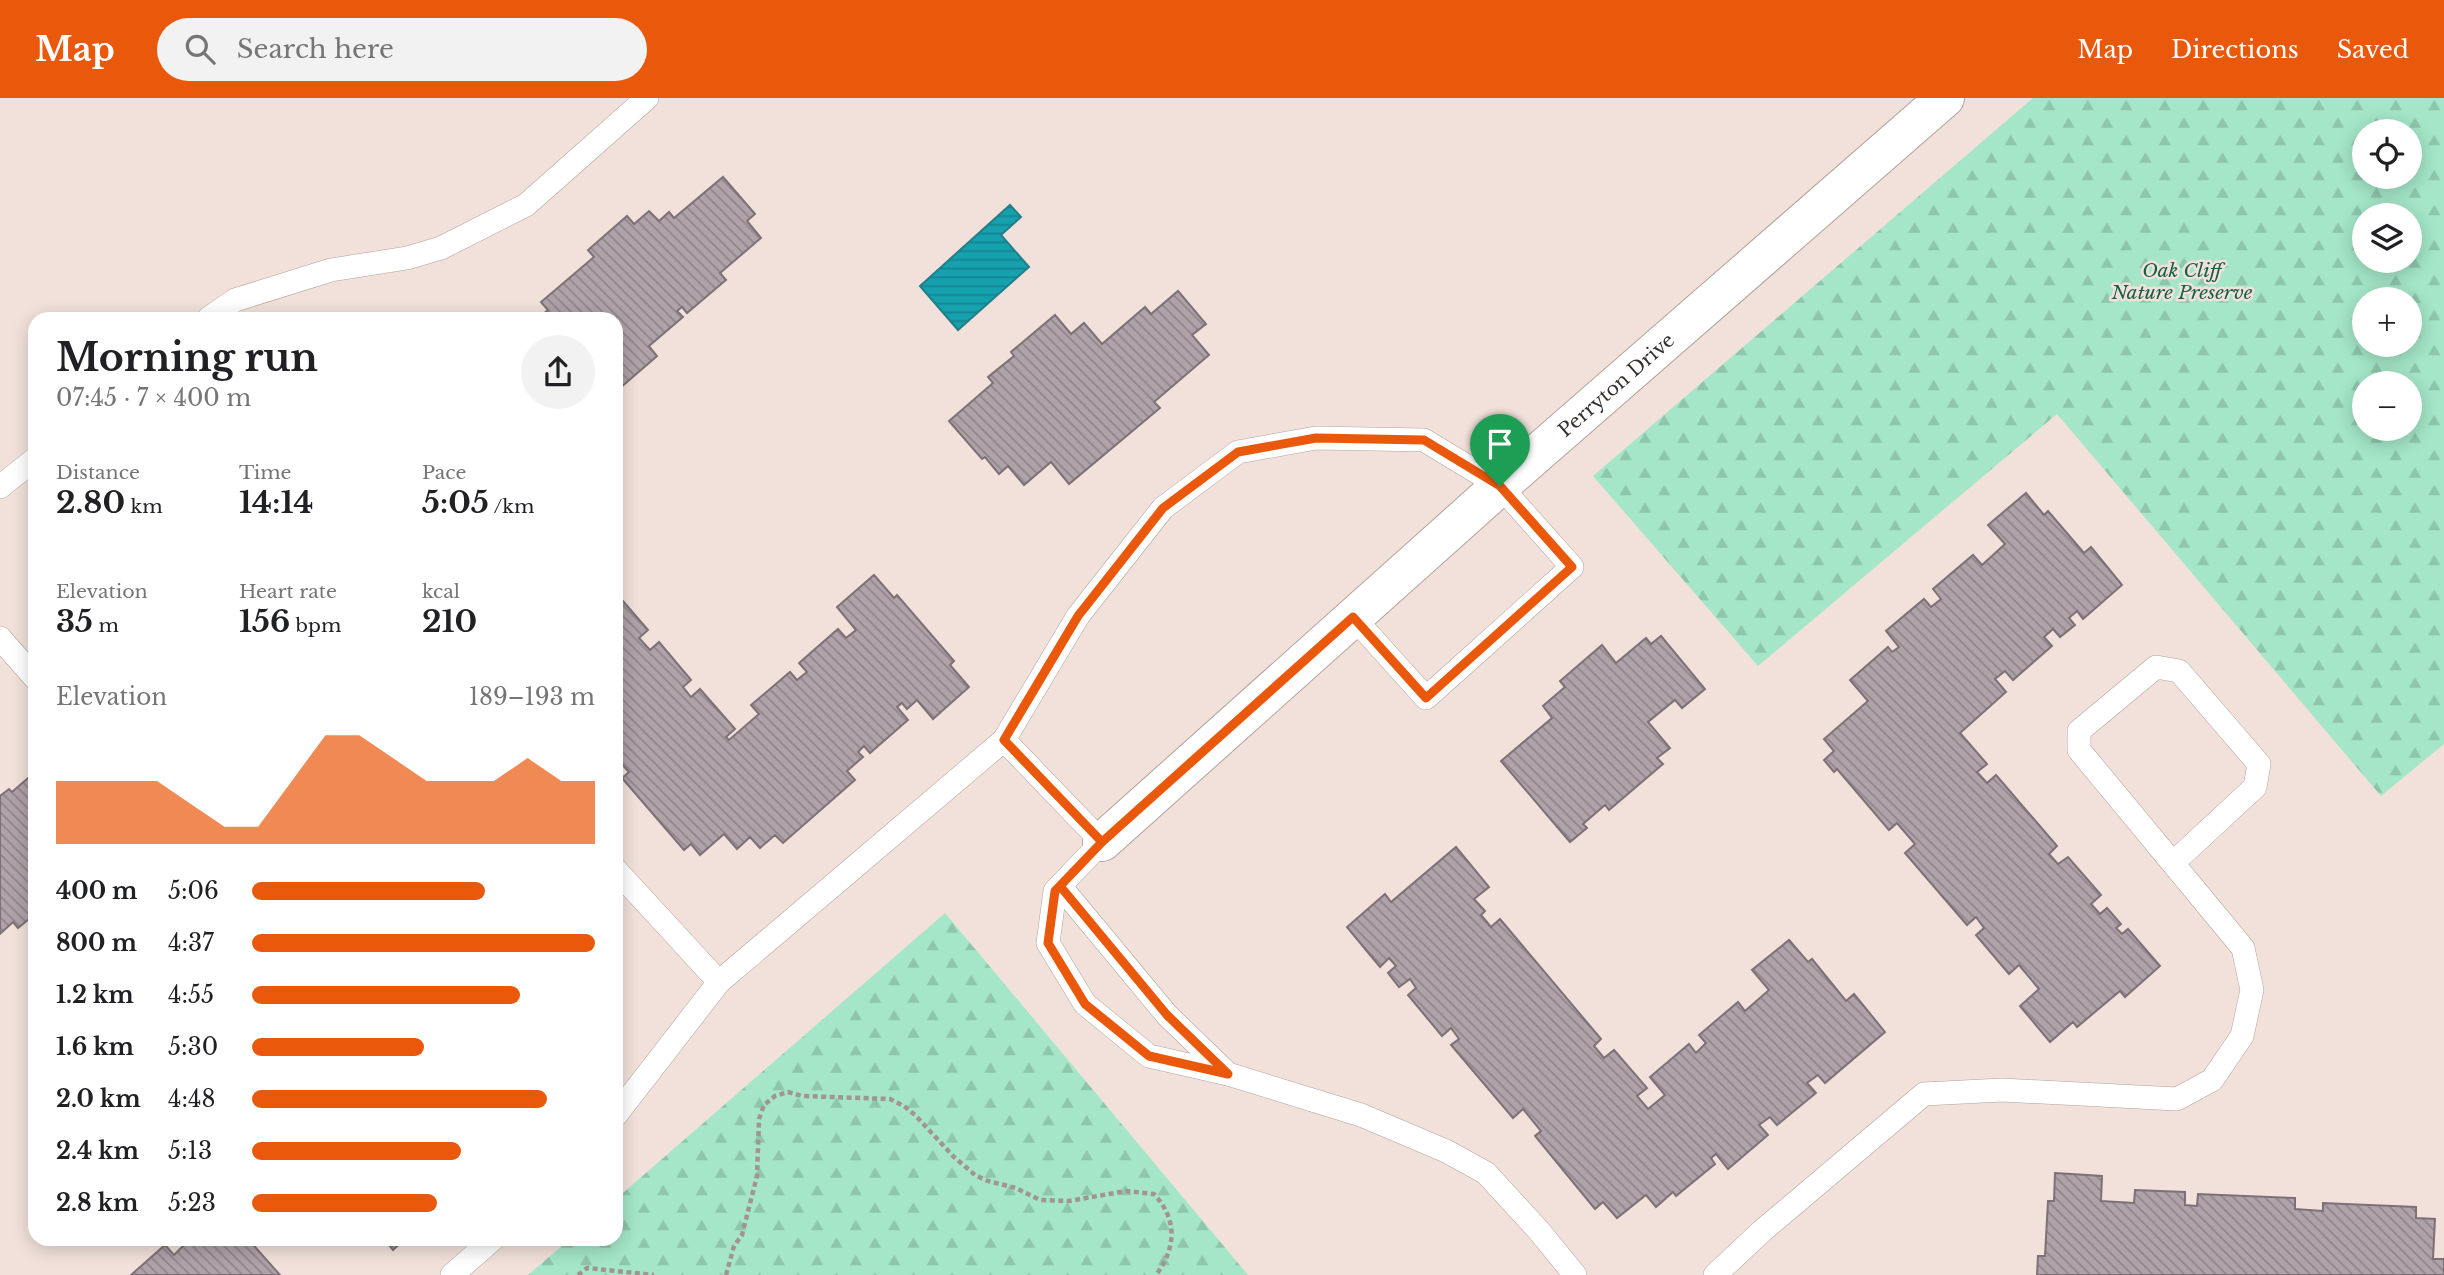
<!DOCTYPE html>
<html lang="en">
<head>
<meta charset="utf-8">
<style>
  :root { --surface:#fff; --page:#f2f2f2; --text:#202124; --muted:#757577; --accent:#ea580c }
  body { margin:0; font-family:"Libre Baskerville",serif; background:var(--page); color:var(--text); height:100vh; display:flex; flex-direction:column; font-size:26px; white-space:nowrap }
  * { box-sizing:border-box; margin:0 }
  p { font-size:23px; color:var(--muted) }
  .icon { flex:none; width:38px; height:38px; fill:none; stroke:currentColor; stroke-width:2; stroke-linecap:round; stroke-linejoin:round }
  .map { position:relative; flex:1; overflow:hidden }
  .sheet { position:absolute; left:28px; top:214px; width:595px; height:934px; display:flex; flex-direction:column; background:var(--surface); border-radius:21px; box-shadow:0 4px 18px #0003 }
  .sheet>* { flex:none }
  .fabs { position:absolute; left:2352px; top:21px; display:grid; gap:14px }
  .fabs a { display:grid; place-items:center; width:70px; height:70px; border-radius:50%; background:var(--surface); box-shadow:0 4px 18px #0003; font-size:35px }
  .pin { position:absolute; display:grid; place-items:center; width:60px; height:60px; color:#fff; margin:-72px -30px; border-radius:50% 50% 50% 0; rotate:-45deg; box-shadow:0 0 7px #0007 }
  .pin .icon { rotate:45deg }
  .round { display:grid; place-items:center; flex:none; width:74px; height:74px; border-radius:37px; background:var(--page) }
  .head { display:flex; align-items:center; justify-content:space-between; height:119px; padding:0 28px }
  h1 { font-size:38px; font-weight:700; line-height:52px }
  .figures { display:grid; grid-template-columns:repeat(3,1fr); gap:10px; height:119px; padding:7px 28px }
  .figures div { display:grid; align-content:center }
  .figures b { font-size:30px; font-weight:700 }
  .figures small { font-size:19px; font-weight:400 }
  .figures p { font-size:19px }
  .chart { height:196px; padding:14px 28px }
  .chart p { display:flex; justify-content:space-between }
  .chart svg { width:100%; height:126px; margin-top:7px; fill:var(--accent); opacity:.7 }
  ul { padding:0 28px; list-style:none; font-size:23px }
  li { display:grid; grid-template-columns:112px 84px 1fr; align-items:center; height:52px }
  li i { height:18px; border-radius:9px; background:var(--accent) }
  header { display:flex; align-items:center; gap:42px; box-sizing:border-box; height:98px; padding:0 35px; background:var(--accent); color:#fff }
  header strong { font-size:33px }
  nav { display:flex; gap:38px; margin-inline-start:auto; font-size:24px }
  .search { width:490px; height:63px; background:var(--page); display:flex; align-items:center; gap:18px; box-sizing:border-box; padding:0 24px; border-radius:38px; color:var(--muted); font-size:26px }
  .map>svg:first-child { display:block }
  .forest { fill:url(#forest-firs); fill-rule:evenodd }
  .water { fill:url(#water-rules); stroke:#207f88; stroke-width:2 }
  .building { fill:url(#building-back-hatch); stroke:#7e7077; stroke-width:2 }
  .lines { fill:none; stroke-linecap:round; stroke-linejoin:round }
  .service-casing { stroke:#b1a29c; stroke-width:24 }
  .minor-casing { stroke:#b1a29c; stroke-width:40 }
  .path { stroke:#a19590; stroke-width:4.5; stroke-dasharray:5 3.5; stroke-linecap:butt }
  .service { stroke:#fff; stroke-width:23 }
  .minor { stroke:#fff; stroke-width:38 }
  .route-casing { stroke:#fff; stroke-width:14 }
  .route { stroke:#ea580c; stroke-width:9 }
  .labels { text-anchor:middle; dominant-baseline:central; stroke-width:5; stroke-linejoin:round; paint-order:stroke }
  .park-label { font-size:19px; font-style:italic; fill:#165f45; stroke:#f1e1da }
  .street-label { font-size:19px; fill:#37312e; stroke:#f1e1da }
</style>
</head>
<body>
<header>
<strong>Map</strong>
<div class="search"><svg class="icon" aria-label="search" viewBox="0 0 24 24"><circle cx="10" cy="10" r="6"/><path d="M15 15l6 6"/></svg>Search here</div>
<nav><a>Map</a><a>Directions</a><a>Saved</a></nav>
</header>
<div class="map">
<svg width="2444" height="1177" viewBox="0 0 2444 1177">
  <defs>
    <pattern id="forest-firs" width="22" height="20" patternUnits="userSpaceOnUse" patternTransform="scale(1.75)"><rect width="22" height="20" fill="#a4e6c7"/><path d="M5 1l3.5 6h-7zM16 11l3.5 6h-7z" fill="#8ec6ab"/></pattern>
    <pattern id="water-rules" width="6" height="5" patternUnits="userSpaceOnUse" patternTransform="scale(1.75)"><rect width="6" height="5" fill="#16a1af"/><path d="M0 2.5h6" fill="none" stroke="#15848f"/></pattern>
    <pattern id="building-back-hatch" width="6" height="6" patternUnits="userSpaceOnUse" patternTransform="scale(1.75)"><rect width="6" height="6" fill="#b0a2a9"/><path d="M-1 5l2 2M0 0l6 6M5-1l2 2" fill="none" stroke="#90858a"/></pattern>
  </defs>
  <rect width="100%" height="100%" fill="#f1e1da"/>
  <g class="forest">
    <path d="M 2033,0 L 2444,0 L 2444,646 L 2381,698 L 2057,316 L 1758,568 L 1593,378 ZM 2364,33 L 2410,33 L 2410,79 L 2364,79 ZM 2364,117 L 2410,117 L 2410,163 L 2364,163 ZM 2364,201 L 2410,201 L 2410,247 L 2364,247 ZM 2364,285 L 2410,285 L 2410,331 L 2364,331 Z"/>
    <path d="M 945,815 L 1248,1177 L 528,1177 L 570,1141 L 616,1141 L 616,1101 Z"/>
  </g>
  <path class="water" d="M 1010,107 L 1021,119 L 1001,137 L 1029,169 L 958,232 L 920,188 Z"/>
  <g class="building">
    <path d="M 723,79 L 755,116 L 747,123 L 761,140 L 720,175 L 726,182 L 687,215 L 682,209 L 677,213 L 683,219 L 649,248 L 657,258 L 619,291 L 616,288 L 616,220 L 538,220 L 548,212 L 541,204 L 594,159 L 588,152 L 627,118 L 634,126 L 649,113 L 659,123 L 669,114 L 674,120 Z"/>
    <path d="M 1178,193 L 1206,226 L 1192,237 L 1209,257 L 1154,304 L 1160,310 L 1069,386 L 1051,364 L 1024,387 L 1008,368 L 999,376 L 985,359 L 982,361 L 949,323 L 993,285 L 988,279 L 1014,258 L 1011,254 L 1055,217 L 1071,236 L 1084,225 L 1102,246 L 1145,209 L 1151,216 Z"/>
    <path d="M 2026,395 L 2044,417 L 2048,413 L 2084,455 L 2091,449 L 2122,487 L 2083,521 L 2077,513 L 2069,520 L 2075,527 L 2060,539 L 2053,531 L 2044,539 L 2052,548 L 2013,582 L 2005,573 L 1995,581 L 2006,594 L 1960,635 L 1987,666 L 1977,674 L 1987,685 L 1996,677 L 2057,748 L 2049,756 L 2058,766 L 2068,759 L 2101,797 L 2091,806 L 2100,816 L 2107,810 L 2121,826 L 2116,830 L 2122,836 L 2128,831 L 2160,868 L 2125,899 L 2120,893 L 2077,929 L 2073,924 L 2050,944 L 2020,908 L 2039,891 L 2019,867 L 2009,876 L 1976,837 L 1984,830 L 1976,819 L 1967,827 L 1905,755 L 1915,746 L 1897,725 L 1889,732 L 1837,671 L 1834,674 L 1824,662 L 1834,653 L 1824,641 L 1868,603 L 1850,582 L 1888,549 L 1892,554 L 1899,549 L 1886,533 L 1924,501 L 1931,509 L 1941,501 L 1933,491 L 1973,457 L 1982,467 L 2005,446 L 1988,427 Z"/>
    <path d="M 874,477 L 894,500 L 897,497 L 954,563 L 950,567 L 969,589 L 933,621 L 917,602 L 907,611 L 902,605 L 897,609 L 908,622 L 870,655 L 864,648 L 858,654 L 863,659 L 847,673 L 855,682 L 783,745 L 775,737 L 760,750 L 750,739 L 737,751 L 724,736 L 700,757 L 691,746 L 684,752 L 622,680 L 629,674 L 616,660 L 616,495 L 648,532 L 639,540 L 650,552 L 659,544 L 691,582 L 683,589 L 691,599 L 700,591 L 735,631 L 726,639 L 729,642 L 759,616 L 751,607 L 790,574 L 797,582 L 807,574 L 799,565 L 838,531 L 846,540 L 856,532 L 837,509 Z"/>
    <path d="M 1661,538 L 1705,591 L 1682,610 L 1675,602 L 1648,624 L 1670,650 L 1657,660 L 1663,666 L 1609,712 L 1605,707 L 1583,726 L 1587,730 L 1570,744 L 1501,663 L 1552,620 L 1543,608 L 1565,589 L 1560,583 L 1602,547 L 1616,565 L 1646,540 L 1651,546 Z"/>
    <path d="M 35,674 L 35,816 L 18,830 L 13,824 L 0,836 L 0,698 L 9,691 L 12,694 Z"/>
    <path d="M 1456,749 L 1489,789 L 1474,801 L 1485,813 L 1481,817 L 1491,829 L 1500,821 L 1601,941 L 1594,948 L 1604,960 L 1614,952 L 1647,990 L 1637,998 L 1648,1011 L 1665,997 L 1650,979 L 1689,946 L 1696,955 L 1706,945 L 1699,937 L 1738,904 L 1745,913 L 1769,892 L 1752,872 L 1789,842 L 1808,864 L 1812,861 L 1846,903 L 1854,896 L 1885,934 L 1825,985 L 1818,977 L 1807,985 L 1816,995 L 1777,1027 L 1770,1019 L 1759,1027 L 1768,1037 L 1728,1071 L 1716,1056 L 1711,1060 L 1715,1066 L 1676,1098 L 1673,1094 L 1656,1109 L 1646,1097 L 1617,1120 L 1603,1104 L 1595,1111 L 1535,1038 L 1541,1033 L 1523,1011 L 1513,1020 L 1451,947 L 1459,941 L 1451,930 L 1442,938 L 1408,897 L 1416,890 L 1410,881 L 1399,889 L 1388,875 L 1396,868 L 1389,860 L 1380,869 L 1347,829 L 1385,796 L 1391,804 Z"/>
    <path d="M 2055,1075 L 2102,1078 L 2101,1103 L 2134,1105 L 2135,1092 L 2185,1094 L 2185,1107 L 2197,1108 L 2198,1096 L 2295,1100 L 2295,1111 L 2323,1113 L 2323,1105 L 2416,1109 L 2416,1120 L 2435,1121 L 2433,1161 L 2444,1161 L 2444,1177 L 2037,1177 L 2038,1158 L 2045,1158 L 2048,1103 L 2054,1103 Z"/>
    <path d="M 177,1141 L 248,1141 L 280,1177 L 131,1177 L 165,1147 L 174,1157 L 183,1148 Z"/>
    <path d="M 384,1141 L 405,1141 L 393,1152 Z"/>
  </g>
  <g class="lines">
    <g class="service-casing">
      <g id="service">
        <path d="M 209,220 L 235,202 L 331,172 L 407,160 L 441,150 L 526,107 L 647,0"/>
        <path d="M 0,389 L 35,361"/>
        <path d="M 1353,519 L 1426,600 L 1572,469 L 1500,388 L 1424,342 L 1316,340 L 1238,354 L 1163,410 L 1078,518 L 1004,642 L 1102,744 L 1055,793 L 1048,845 L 1085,906 L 1149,958 L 1228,976 L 1361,1017 L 1446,1053 L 1486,1075 L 1540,1134 L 1575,1177"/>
        <path d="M 0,540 L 35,580"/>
        <path d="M 616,772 L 719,884"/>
        <path d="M 1060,788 L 1167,917 L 1228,976"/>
        <path d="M 616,1017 L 719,884 L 1004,642"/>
        <path d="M 452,1177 L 493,1141"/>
        <path d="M 1715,1177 L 1762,1133 L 1924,996 L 2002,992 L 2177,1001 L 2212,982 L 2242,938 L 2252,892 L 2243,850 L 2079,652 L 2079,633 L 2156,569 L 2179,573 L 2259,666 L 2255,689 L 2173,765"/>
      </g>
    </g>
    <g class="minor-casing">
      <g id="minor">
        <path id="s1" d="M 1102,744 L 1500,388 L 1945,0"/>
      </g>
    </g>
    <g class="path">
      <path d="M 578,1177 L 587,1170 L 654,1177"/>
      <path d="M 726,1177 L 734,1148 L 742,1137 L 757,1078 L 759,1021 L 764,1007 L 775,998 L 788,994 L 802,998 L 890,1001 L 904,1008 L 915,1017 L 954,1059 L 975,1077 L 988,1083 L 1016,1090 L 1040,1102 L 1069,1103 L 1126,1093 L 1154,1096 C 1178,1122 1176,1150 1156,1177"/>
    </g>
    <use href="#service" class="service"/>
    <use href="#minor" class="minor"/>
  </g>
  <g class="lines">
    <g class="route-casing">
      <path id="route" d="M 1500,388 L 1424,342 L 1316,340 L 1238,354 L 1163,410 L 1078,518 L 1004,642 L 1102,744 L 1060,788 L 1167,917 L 1228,976 L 1149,958 L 1085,906 L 1048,845 L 1055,793 L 1102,744 L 1353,519 L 1426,600 L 1572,469 L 1500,388"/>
    </g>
    <use href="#route" class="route"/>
  </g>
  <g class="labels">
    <g class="park-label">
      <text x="2182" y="172">Oak Cliff<tspan x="2182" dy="22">Nature Preserve</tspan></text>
    </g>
    <g class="street-label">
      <text stroke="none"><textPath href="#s1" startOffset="688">Perryton Drive</textPath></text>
    </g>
  </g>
</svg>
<div class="fabs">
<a><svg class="icon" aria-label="locate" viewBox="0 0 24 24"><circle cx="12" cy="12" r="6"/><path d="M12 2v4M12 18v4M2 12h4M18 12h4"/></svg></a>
<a><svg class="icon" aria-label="layers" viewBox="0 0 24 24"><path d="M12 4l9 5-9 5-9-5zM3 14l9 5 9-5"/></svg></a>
<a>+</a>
<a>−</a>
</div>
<div class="pin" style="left:1500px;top:388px;background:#1e9e55"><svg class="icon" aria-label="arrive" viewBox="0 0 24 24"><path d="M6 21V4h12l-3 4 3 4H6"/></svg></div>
<section class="sheet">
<div class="head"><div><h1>Morning run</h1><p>07:45 · 7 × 400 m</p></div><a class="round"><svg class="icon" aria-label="share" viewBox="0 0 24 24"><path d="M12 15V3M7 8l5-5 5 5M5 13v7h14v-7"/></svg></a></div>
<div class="figures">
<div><p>Distance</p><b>2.80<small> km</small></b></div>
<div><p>Time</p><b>14:14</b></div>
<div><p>Pace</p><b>5:05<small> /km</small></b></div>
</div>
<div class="figures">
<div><p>Elevation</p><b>35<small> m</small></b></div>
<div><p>Heart rate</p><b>156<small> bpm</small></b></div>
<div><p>kcal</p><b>210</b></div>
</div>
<div class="chart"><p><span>Elevation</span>189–193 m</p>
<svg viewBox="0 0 160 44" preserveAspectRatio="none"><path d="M0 44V22L10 22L20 22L30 22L40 30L50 38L60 38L70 22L80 6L90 6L100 14L110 22L120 22L130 22L140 14L150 22L160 22V44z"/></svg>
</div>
<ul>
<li><b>400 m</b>5:06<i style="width:68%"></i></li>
<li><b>800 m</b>4:37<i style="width:100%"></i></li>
<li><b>1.2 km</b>4:55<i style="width:78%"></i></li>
<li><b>1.6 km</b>5:30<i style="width:50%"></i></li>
<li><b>2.0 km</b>4:48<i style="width:86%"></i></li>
<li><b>2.4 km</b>5:13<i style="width:61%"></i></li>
<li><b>2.8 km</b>5:23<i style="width:54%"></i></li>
</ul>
</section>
</div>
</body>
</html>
